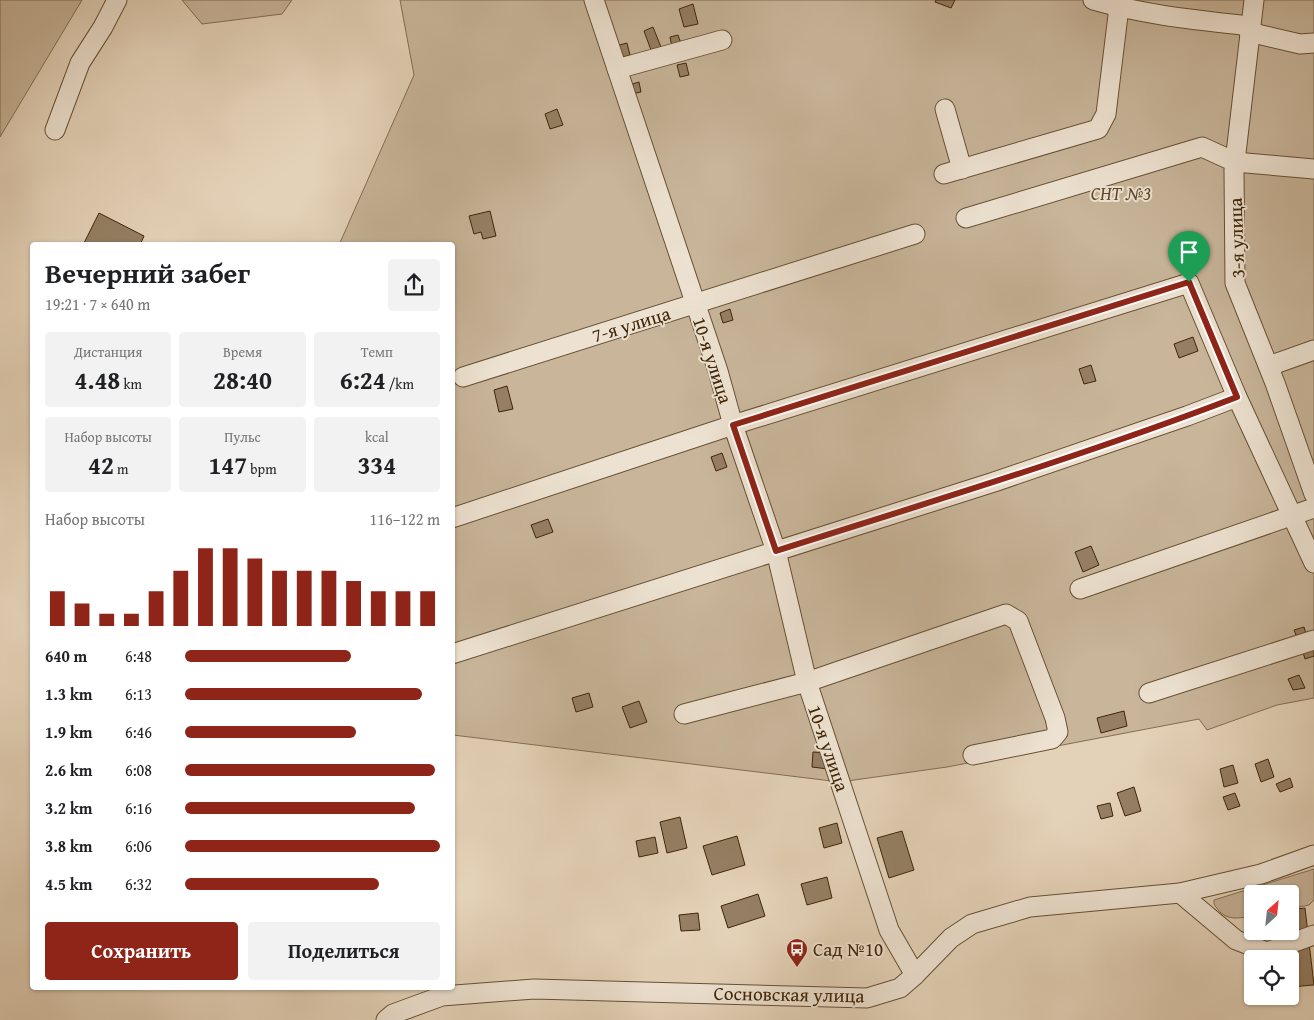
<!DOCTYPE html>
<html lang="ru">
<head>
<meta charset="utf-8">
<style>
  :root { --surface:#fff; --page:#f2f2f2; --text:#202124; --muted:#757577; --accent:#8f2418 }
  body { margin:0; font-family:"Gentium Book Plus",serif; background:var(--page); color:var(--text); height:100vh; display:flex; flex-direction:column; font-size:19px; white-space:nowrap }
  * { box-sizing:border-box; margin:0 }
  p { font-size:16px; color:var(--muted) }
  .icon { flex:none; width:28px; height:28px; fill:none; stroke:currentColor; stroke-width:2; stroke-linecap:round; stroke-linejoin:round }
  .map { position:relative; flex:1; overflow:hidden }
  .panel { position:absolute; left:30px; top:242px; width:425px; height:748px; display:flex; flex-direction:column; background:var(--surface); border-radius:5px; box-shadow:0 1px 4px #0004 }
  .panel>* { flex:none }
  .needle { width:32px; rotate:27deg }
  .buttons { position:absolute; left:1244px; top:885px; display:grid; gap:10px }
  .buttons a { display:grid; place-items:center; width:55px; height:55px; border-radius:5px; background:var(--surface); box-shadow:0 1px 4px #0004; font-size:25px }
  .pin { position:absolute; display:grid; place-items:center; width:42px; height:42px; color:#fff; margin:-51px -21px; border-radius:50% 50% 50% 0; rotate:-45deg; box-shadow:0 0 5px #0007 }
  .pin .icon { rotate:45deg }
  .round { display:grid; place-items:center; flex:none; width:52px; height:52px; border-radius:5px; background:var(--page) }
  .headline { display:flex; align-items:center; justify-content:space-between; height:85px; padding:0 15px }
  h1 { font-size:28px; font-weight:700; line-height:38px }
  .metrics { display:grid; grid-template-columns:repeat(3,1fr); gap:8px; height:85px; padding:5px 15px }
  .metrics div { display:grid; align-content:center; border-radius:5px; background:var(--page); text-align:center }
  .metrics b { font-size:25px; font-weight:700 }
  .metrics small { font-size:14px; font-weight:400 }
  .metrics p { font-size:14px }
  .chart { height:140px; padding:10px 15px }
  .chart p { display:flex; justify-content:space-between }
  .chart svg { width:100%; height:90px; margin-top:5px; stroke:var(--accent); stroke-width:6 }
  .button { display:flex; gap:10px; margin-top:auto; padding:10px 15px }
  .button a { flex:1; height:58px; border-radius:5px; background:var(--accent); color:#fff; font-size:20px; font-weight:700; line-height:58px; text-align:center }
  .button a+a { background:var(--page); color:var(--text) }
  ul { padding:0 15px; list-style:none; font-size:16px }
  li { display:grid; grid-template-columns:80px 60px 1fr; align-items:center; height:38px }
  li i { height:12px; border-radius:6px; background:var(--accent) }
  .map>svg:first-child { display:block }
  .green { fill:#c8b59a; stroke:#846d52 }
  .building { fill:#957f64; stroke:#3f2509 }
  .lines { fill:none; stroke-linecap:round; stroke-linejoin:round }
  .minor-casing { stroke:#685035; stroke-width:21 }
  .minor { stroke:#ede2d1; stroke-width:19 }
  .route-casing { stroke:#fff; stroke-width:10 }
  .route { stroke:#8f2418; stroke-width:6 }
  .labels { text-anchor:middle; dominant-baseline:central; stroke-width:4; stroke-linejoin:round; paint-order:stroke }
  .park-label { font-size:19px; font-style:italic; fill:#61492d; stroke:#ede2d1 }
  .street-label { font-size:19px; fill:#3f2509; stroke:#ede2d1 }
  .poi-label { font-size:19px; fill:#3f2509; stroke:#ede2d1; text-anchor:start }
</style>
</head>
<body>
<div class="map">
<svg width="1314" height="1020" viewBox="0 0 1314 1020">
  <rect width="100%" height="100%" fill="#e4d2b8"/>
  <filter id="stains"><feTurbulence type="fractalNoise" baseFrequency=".004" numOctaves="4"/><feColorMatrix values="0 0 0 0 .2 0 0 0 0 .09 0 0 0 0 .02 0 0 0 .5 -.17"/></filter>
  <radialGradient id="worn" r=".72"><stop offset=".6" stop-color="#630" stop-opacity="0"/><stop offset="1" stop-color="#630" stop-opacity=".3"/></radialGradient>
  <g class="green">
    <path d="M 0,0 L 82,0 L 0,137 Z"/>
    <path d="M 182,0 L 292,0 L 282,14 L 202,24 Z"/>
    <path d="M 400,0 L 1314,0 L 1314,698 L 1277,705 L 1207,730 L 1199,719 L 947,767 L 840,782 L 453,735 L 452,245 L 339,245 L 414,75 Z"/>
    <path d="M 1314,869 L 1314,900 L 1309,905 L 1290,909 L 1290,894 L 1252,894 L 1252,916 C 1235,919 1224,921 1214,904 L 1214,900 Z"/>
  </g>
  <g class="building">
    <path d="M 936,0 L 955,0 L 951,8 L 935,2 Z"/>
    <path d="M 693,4 L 698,24 L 684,27 L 679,9 Z"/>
    <path d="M 653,27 L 661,47 L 651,50 L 644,31 Z"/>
    <path d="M 678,35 L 682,46 L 672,47 L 670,37 Z"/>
    <path d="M 627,43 L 630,55 L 616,59 L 612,47 Z"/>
    <path d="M 686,63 L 689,75 L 680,77 L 677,65 Z"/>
    <path d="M 639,82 L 641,92 L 632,94 L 629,85 Z"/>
    <path d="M 557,109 L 563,125 L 550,129 L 545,114 Z"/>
    <path d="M 490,211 L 496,236 L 483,239 L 481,232 L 474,234 L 469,216 Z"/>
    <path d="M 99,213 L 144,236 L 140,245 L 83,245 Z"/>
    <path d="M 730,309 L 733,320 L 723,323 L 720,313 Z"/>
    <path d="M 1193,337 L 1198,351 L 1179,358 L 1174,344 Z"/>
    <path d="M 1091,365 L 1096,381 L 1084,384 L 1079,369 Z"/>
    <path d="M 507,386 L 513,409 L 499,412 L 494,390 Z"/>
    <path d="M 722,453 L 727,467 L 716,471 L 711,457 Z"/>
    <path d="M 548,519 L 553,532 L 536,538 L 531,525 Z"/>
    <path d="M 1091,546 L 1099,565 L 1083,572 L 1075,552 Z"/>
    <path d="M 1304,627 L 1307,637 L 1298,640 L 1294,630 Z"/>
    <path d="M 1314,645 L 1314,656 L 1305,659 L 1302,649 Z"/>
    <path d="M 1299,675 L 1305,688 L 1293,690 L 1288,679 Z"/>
    <path d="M 589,693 L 593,707 L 576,712 L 572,698 Z"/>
    <path d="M 639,701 L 647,722 L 630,728 L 622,707 Z"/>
    <path d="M 1124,711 L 1127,726 L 1101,733 L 1097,718 Z"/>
    <path d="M 813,752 L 829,753 L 828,769 L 812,767 Z"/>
    <path d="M 1268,759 L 1274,777 L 1261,782 L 1255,764 Z"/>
    <path d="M 1233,765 L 1238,783 L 1224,787 L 1220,769 Z"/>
    <path d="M 1290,778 L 1293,787 L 1280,792 L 1276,784 Z"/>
    <path d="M 1134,787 L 1141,811 L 1125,816 L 1117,793 Z"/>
    <path d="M 1235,793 L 1240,806 L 1228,810 L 1223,797 Z"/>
    <path d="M 1110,803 L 1113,816 L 1101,819 L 1097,806 Z"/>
    <path d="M 680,817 L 687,848 L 667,853 L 660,822 Z"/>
    <path d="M 837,823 L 842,843 L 824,848 L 819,828 Z"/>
    <path d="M 902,831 L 914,870 L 889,878 L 877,838 Z"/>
    <path d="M 737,836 L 745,865 L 712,875 L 703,846 Z"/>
    <path d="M 655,837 L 658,853 L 639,857 L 636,841 Z"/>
    <path d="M 827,877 L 832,898 L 807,905 L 801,884 Z"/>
    <path d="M 758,894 L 765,916 L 728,928 L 721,906 Z"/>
    <path d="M 1305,908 L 1314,985 L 1290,987 L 1290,968 L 1293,967 L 1288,931 L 1290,931 L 1290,910 Z"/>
    <path d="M 698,913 L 700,930 L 681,931 L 679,915 Z"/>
  </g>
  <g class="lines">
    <g class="minor-casing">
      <g id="minor">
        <path d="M 594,0 L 718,371 L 733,425 L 776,551 L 807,682 L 889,930 L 915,975"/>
        <path d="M 1093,0 C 1144,15 1197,20 1250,26"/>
        <path d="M 1254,0 L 1234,170 L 1235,283 L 1275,383 L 1314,494"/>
        <path d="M 1249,32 L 1300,44 L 1314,43"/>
        <path d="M 617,69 L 722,40"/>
        <path d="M 945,109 L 962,169"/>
        <path d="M 55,130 L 80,63 L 103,27 L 117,0"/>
        <path d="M 944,174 L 1098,129 L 1106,114 L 1119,7"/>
        <path d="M 966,218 L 1202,147 L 1235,162 L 1314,169"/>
        <path d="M 1269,366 L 1314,350"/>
        <path d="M 463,377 L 915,234"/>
        <path d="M 452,518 L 733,425 L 1189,283 L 1237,397 L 1314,563"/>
        <path d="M 1080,589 L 1314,508"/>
        <path d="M 452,654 L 994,482 L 1187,416 L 1237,397"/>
        <path d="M 1149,693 L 1314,640"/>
        <path d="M 684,714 L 807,682 L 1006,614 L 1018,621 L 1055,718 L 1058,732 L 1052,739 L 973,755"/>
        <path d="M 1180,893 L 1236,940 L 1267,952 L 1314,935"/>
        <path d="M 386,1020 L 393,1014 L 442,996 L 534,989 L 867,998 L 900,988 L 915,975 L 951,938 L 972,924 L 1030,907 L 1180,893 L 1261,874 L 1314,855"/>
      </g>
    </g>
    <use href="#minor" class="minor"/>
  </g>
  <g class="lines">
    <g class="route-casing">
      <path id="route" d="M 1189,282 L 1237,397 C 1086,455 930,502 776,551 L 733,425 Z"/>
    </g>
    <use href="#route" class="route"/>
  </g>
  <defs>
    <g id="bus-pin" transform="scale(1.125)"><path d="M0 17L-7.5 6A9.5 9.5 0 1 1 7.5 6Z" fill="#8f2418" stroke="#ede2d1"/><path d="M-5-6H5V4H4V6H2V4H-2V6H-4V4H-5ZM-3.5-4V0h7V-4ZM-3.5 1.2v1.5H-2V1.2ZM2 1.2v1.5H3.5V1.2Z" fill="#fff"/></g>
  </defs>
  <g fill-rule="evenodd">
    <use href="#bus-pin" x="797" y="949"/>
  </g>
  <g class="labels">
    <g class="park-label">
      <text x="1121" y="193">СНТ №3</text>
    </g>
    <g class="street-label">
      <text transform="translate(1236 238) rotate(-92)">3-я улица</text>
      <text transform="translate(631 324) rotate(-17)">7-я улица</text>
      <text transform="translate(713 360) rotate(72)">10-я улица</text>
      <text transform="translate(829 748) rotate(71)">10-я улица</text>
      <text transform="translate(789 994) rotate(1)">Сосновская улица</text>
    </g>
    <g class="poi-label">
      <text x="813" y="949">Сад №10</text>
    </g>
  </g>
  <rect width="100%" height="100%" filter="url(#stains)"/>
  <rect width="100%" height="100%" fill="url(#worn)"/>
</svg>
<div class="buttons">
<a><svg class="needle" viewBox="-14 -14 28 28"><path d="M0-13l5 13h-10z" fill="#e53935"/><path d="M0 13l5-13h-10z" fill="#757577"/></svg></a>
<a><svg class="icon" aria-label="locate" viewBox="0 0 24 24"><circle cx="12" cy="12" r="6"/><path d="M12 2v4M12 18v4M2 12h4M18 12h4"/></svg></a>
</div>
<div class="pin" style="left:1189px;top:282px;background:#1e9e55"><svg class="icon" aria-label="arrive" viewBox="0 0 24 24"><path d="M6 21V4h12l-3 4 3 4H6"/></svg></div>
<section class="panel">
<div class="headline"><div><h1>Вечерний забег</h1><p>19:21 · 7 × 640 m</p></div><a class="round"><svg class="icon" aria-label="share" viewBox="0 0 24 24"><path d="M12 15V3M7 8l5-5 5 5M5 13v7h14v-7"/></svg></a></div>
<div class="metrics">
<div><p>Дистанция</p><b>4.48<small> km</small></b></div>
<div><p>Время</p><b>28:40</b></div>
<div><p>Темп</p><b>6:24<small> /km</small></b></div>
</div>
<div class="metrics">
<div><p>Набор высоты</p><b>42<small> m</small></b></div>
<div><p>Пульс</p><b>147<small> bpm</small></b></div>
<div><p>kcal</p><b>334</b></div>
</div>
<div class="chart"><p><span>Набор высоты</span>116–122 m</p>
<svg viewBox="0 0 160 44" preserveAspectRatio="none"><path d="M5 44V27M15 44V33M25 44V38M35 44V38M45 44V27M55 44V17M65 44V6M75 44V6M85 44V11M95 44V17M105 44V17M115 44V17M125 44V22M135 44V27M145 44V27M155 44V27"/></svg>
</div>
<ul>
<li><b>640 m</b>6:48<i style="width:65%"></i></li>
<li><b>1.3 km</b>6:13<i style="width:93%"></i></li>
<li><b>1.9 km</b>6:46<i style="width:67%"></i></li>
<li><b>2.6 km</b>6:08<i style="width:98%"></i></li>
<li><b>3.2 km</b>6:16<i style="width:90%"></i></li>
<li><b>3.8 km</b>6:06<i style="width:100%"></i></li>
<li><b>4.5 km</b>6:32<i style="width:76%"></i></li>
</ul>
<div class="button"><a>Сохранить</a><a>Поделиться</a></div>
</section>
</div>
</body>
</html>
